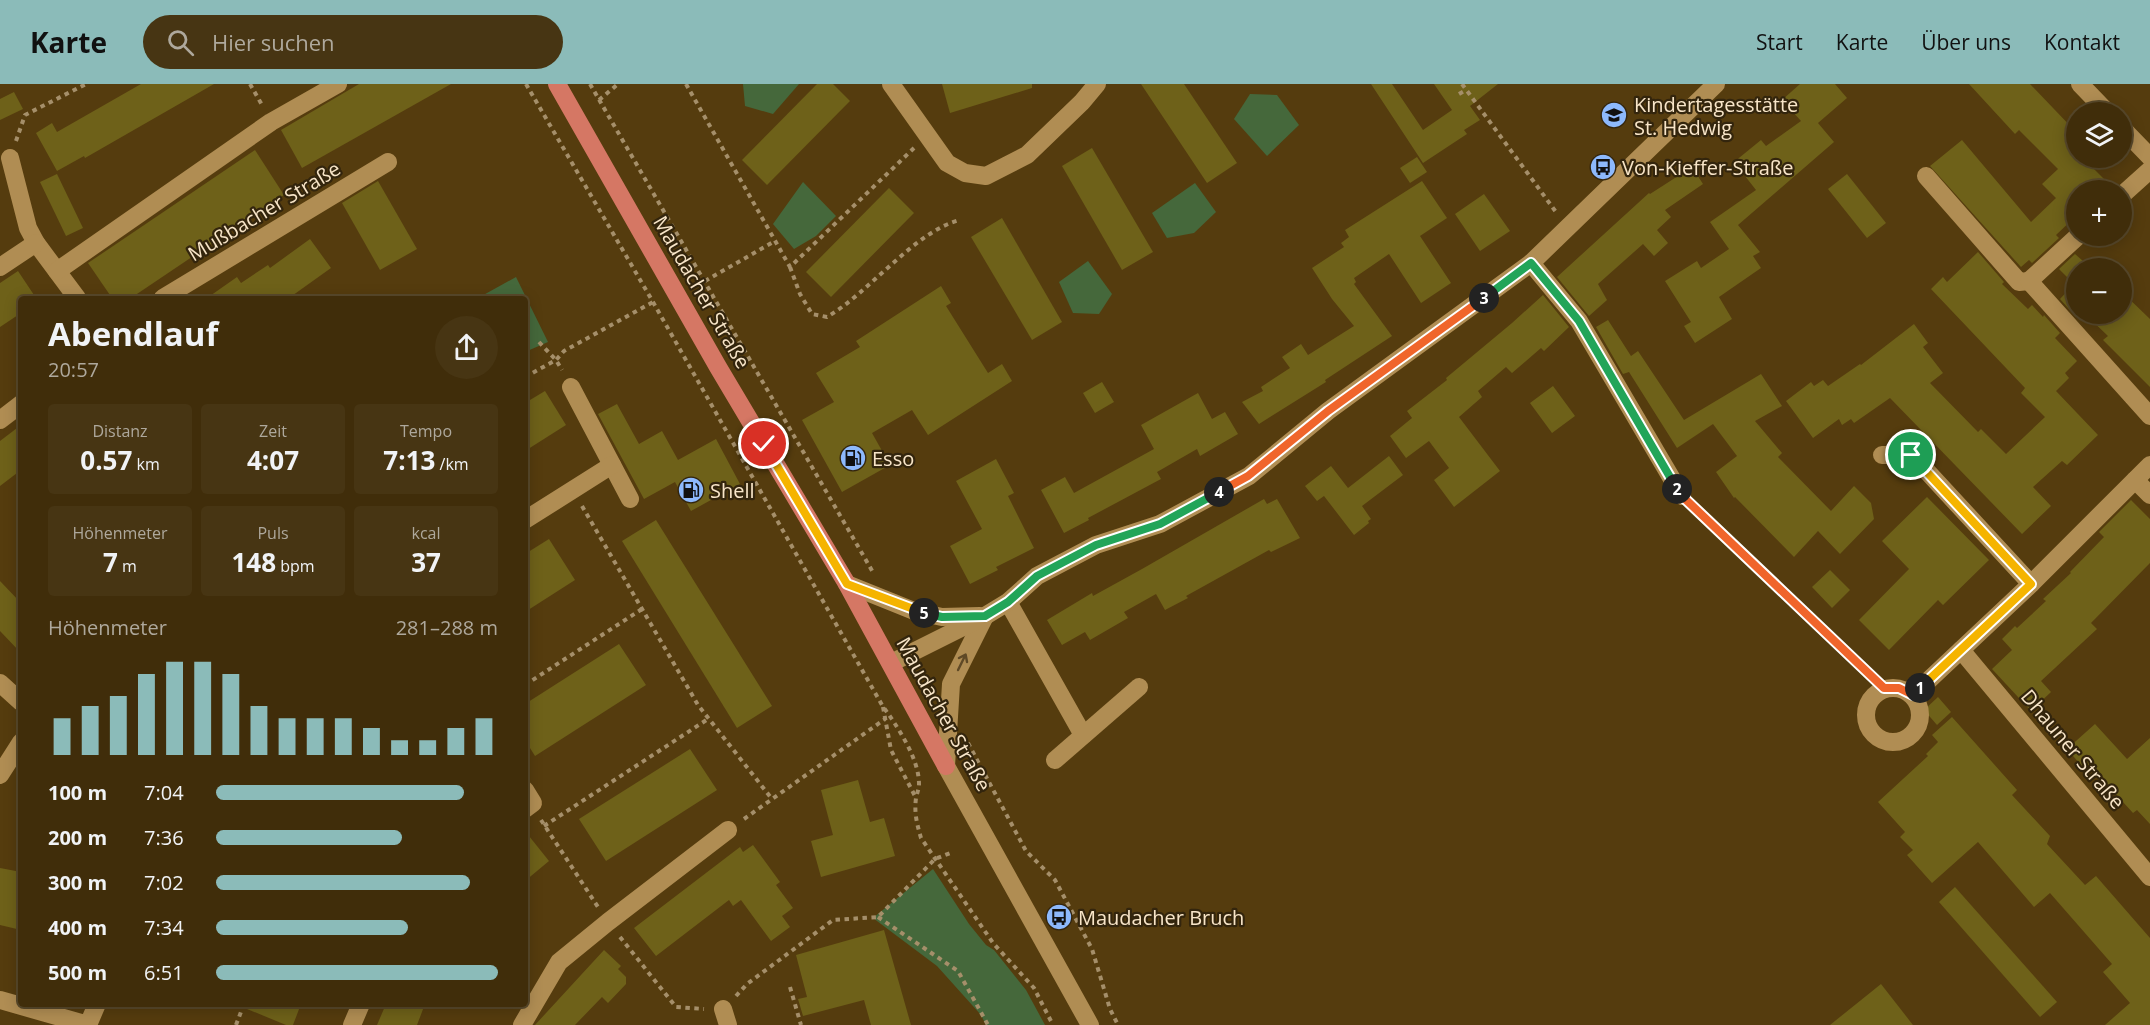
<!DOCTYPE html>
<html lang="de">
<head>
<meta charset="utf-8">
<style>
  :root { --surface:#402d0a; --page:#473513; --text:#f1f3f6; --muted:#aea89c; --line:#59492b; --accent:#8bbbb9 }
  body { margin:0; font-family:"Open Sans",sans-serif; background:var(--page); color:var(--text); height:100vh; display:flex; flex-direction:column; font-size:22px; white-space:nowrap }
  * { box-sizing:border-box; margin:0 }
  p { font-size:20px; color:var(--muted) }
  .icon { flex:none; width:33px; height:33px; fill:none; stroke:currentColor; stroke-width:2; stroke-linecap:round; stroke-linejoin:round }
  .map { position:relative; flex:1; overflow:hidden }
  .side { position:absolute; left:18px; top:212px; width:510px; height:711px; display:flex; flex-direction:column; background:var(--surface); border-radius:6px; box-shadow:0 3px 15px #0003,0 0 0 2px var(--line) }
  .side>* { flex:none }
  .tools { position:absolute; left:2066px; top:18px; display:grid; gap:12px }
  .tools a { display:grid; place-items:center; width:66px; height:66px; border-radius:50%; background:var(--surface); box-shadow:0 3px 15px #0003,0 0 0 2px var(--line); font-size:30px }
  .pin { position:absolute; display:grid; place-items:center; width:51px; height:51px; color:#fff; margin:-26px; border:3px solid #fff; border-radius:50%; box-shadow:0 2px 6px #0007 }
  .km { position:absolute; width:30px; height:30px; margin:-15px; border-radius:50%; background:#222; color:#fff; font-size:16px; line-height:30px; text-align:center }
  .round { display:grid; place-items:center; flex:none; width:63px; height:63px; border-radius:32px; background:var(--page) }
  .head { display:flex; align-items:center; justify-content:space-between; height:102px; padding:0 30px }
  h1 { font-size:33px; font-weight:700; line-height:45px }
  .figures { display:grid; grid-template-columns:repeat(3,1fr); gap:9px; height:102px; padding:6px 30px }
  .figures div { display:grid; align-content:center; border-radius:6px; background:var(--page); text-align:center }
  .figures b { font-size:26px; font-weight:700 }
  .figures small { font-size:16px; font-weight:400 }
  .figures p { font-size:16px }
  .chart { height:168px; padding:12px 30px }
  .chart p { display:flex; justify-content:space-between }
  .chart svg { width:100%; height:108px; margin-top:6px; stroke:var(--accent); stroke-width:6 }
  ul { padding:0 30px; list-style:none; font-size:20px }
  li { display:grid; grid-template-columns:96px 72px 1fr; align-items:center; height:45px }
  li i { height:15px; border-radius:8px; background:var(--accent) }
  header { display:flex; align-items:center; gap:36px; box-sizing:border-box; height:84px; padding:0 30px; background:var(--accent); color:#111 }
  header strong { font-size:28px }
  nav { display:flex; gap:33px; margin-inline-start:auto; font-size:21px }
  .search { width:420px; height:54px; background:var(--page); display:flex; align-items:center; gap:15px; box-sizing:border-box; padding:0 21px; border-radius:33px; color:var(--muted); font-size:22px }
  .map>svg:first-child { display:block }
  .green { fill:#45683b }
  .building { fill:#6e6119 }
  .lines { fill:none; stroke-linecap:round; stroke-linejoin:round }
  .path { stroke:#a58f6a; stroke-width:4; stroke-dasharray:4.5 4.5; stroke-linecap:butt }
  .minor { stroke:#b08d53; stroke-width:18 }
  .major { stroke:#d57764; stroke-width:18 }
  .oneway { stroke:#5f4926 }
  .split-1-casing { stroke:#fff; stroke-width:12 }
  .split-2-casing { stroke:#fff; stroke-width:12 }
  .split-3-casing { stroke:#fff; stroke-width:12 }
  .split-4-casing { stroke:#fff; stroke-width:12 }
  .split-5-casing { stroke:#fff; stroke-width:12 }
  .split-6-casing { stroke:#fff; stroke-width:12 }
  .split-1 { stroke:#f5b400; stroke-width:8 }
  .split-2 { stroke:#f0652b; stroke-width:8 }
  .split-3 { stroke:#22a559; stroke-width:8 }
  .split-4 { stroke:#f0652b; stroke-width:8 }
  .split-5 { stroke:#22a559; stroke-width:8 }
  .split-6 { stroke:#f5b400; stroke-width:8 }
  .labels { text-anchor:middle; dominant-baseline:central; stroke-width:4.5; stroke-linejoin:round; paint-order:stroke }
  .poi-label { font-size:20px; fill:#f8e5c8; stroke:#33250d; text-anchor:start }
  .street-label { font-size:20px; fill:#f8e5c8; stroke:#33250d }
</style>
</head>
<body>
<header>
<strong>Karte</strong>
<div class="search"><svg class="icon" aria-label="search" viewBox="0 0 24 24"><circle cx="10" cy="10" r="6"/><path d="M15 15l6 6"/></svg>Hier suchen</div>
<nav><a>Start</a><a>Karte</a><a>Über uns</a><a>Kontakt</a></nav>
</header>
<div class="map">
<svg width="2150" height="941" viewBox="0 0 2150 941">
  <rect width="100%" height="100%" fill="#553c0e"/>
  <g class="green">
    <path d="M 743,0 L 799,0 L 773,30 L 745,22 Z"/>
    <path d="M 1250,10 L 1277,11 L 1299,41 L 1267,72 L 1234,35 Z"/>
    <path d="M 803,98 L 836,132 L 816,152 L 794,165 L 773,140 Z"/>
    <path d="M 1195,99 L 1216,128 L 1194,149 L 1167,154 L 1152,129 Z"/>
    <path d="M 1088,177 L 1112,210 L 1099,230 L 1073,229 L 1059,198 Z"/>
    <path d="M 516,193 L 548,258 L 525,268 L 525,214 L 478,214 Z"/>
    <path d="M 933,785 L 969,840 L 986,861 L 994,866 L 1026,906 L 1045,941 L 986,941 L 981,931 L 937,882 L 873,834 Z"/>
  </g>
  <g class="building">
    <path d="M 141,0 L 214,0 L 85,74 L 84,72 L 57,87 L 36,49 L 52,39 L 57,48 Z"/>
    <path d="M 359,0 L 451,0 L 302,84 L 281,46 Z"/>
    <path d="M 817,0 L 833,0 L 850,17 L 767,101 L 742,76 Z"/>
    <path d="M 942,0 L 1032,0 L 1032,4 L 950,29 Z"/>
    <path d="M 1141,0 L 1184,0 L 1237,79 L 1207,99 Z"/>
    <path d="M 1371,0 L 1392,0 L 1423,46 L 1452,26 L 1434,0 L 1498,0 L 1470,22 L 1480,36 L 1464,46 L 1467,50 L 1423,79 Z"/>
    <path d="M 1800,0 L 1835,0 L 1847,14 L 1818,39 L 1834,58 L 1738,141 L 1760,168 L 1753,172 L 1761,184 L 1719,213 L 1732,235 L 1695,259 L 1684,242 L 1691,238 L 1665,197 L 1697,177 L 1701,184 L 1729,165 L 1710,138 L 1756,106 L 1734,78 L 1761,56 L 1766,62 L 1801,37 L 1782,16 Z"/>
    <path d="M 1969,0 L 2030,0 L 2076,48 L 2076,74 L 2083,74 L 2113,104 L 2112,106 L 2076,106 L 2076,132 L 2056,151 L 2059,154 L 2032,179 L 2029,176 L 2021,183 L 1930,82 L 1962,56 L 2031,138 L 2056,114 L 2042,100 L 2058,85 L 2019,46 L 2015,50 Z"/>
    <path d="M 14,8 L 23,25 L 0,36 L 0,15 Z"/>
    <path d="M 1092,64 L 1153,168 L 1122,186 L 1062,82 Z"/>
    <path d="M 255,66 L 284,111 L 131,214 L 112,214 L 88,179 Z"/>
    <path d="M 1417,73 L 1427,88 L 1410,99 L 1400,84 Z"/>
    <path d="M 1692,83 L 1703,100 L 1665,126 L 1671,133 L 1657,146 L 1668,159 L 1654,172 L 1643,160 L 1598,200 L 1607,216 L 1589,232 L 1557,193 L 1649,109 L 1650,110 Z"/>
    <path d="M 57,90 L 83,144 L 66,152 L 40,98 Z"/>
    <path d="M 1847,90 L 1886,139 L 1867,154 L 1828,105 Z"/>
    <path d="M 378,97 L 417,165 L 380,186 L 342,119 Z"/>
    <path d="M 1422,97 L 1447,134 L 1420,152 L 1451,199 L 1421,219 L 1389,170 L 1354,194 L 1356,198 L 1354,200 L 1392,252 L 1325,296 L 1326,298 L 1259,340 L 1242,318 L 1263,307 L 1261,303 L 1290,284 L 1282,273 L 1301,260 L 1308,271 L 1354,242 L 1332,215 L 1312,184 L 1344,163 L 1341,159 L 1349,153 L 1345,146 Z"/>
    <path d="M 889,104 L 914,129 L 831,213 L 806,188 Z"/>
    <path d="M 1484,110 L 1510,147 L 1480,167 L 1455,130 Z"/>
    <path d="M 1002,134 L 1062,238 L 1032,256 L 971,153 Z"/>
    <path d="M 310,155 L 331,184 L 289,214 L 207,214 L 237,193 L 241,199 L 268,181 L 270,184 Z"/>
    <path d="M 1978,168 L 2004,198 L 2002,200 L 2028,225 L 2032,221 L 2043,233 L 2044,231 L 2060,249 L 2055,254 L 2077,277 L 2065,289 L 2069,294 L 2056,307 L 2098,351 L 2067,381 L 2062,377 L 2033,403 L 2051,422 L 2022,450 L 1890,314 L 1854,339 L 1851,335 L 1842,341 L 1839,335 L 1813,354 L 1786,317 L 1811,298 L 1814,302 L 1823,296 L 1828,302 L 1860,280 L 1861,281 L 1914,240 L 1928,259 L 1923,263 L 1943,289 L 1930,299 L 1978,348 L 1981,345 L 2006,370 L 2045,333 L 2021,309 L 2025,304 L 1931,205 L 1943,193 L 1947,198 Z"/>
    <path d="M 2075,170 L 2091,184 L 2076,184 L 2076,233 L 2060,215 L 2074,200 L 2059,185 Z"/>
    <path d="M 18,187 L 36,214 L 21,214 L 21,229 L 0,243 L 0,199 Z"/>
    <path d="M 941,202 L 951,219 L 946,222 L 988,289 L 1002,280 L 1012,297 L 928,351 L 912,326 L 872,349 L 890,381 L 842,408 L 802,336 L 834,318 L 816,289 L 860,263 L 856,257 Z"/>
    <path d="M 2121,207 L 2150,235 L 2150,303 L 2103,256 L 2108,252 L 2085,230 L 2121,230 Z"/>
    <path d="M 1543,211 L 1569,243 L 1544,267 L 1541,264 L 1512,289 L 1506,283 L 1478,307 L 1482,313 L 1459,333 L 1500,387 L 1454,423 L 1434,396 L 1449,384 L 1429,357 L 1406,374 L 1390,352 L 1412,334 L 1407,327 L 1447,296 L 1446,294 L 1512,239 Z"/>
    <path d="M 1608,236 L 1631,272 L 1638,267 L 1684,336 L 1761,290 L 1782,322 L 1755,337 L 1782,369 L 1778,373 L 1831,427 L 1854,402 L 1871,419 L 1874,435 L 1840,470 L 1818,447 L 1794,473 L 1735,413 L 1734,414 L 1716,388 L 1737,372 L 1713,340 L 1677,364 L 1629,288 L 1623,290 L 1596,243 Z"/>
    <path d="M 1102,298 L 1114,318 L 1095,329 L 1083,309 Z"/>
    <path d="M 1553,302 L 1575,332 L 1552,349 L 1530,319 Z"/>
    <path d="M 545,307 L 566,341 L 525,367 L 525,319 Z"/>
    <path d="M 1198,309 L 1212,335 L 1225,328 L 1238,350 L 1200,372 L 1197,365 L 1157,388 L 1161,395 L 1088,434 L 1089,436 L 1064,449 L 1041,406 L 1065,393 L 1074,409 L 1154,365 L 1141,341 Z"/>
    <path d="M 617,320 L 639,360 L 662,347 L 678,376 L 716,355 L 740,400 L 691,427 L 675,398 L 644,415 L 598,330 Z"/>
    <path d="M 21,341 L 21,386 L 0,402 L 0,357 Z"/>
    <path d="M 1389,372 L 1403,391 L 1362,422 L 1371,435 L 1368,437 L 1369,439 L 1354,451 L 1324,412 L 1317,417 L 1305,402 L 1331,382 L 1348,404 Z"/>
    <path d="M 996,375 L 1014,409 L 1008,412 L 1034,464 L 996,483 L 998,486 L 970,500 L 950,462 L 982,445 L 956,397 Z"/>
    <path d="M 1927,413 L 1989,476 L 1943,521 L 1938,516 L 1889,566 L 1859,536 L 1909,485 L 1882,457 Z"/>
    <path d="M 1264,415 L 1267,420 L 1277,415 L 1300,454 L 1271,468 L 1269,466 L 1186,512 L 1188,514 L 1165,526 L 1156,510 L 1124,528 L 1128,534 L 1090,556 L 1085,548 L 1062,561 L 1047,536 L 1092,509 L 1093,512 L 1142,485 Z"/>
    <path d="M 2131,416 L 2150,435 L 2150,479 L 2091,539 L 2097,545 L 2041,597 L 2051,608 L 2031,627 L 1992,585 L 2012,566 L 2002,555 L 2015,542 L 2017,544 L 2046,517 L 2043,515 L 2071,489 L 2070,488 L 2104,453 L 2099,448 Z"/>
    <path d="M 656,436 L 772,622 L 737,644 L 622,457 Z"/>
    <path d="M 549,455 L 575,496 L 525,528 L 525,470 Z"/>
    <path d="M 1830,486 L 1850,506 L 1832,524 L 1812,503 Z"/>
    <path d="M 0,497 L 21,519 L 21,569 L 0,547 Z"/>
    <path d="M 619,560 L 646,601 L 535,672 L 525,656 L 525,620 Z"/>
    <path d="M 1938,613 L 1951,628 L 1937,641 L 1924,626 Z"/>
    <path d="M 1952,633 L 2017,706 L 2012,711 L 2050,752 L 2047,760 L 2085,801 L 2096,792 L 2150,854 L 2150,941 L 2105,941 L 2130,919 L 2103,888 L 2112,880 L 2050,809 L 2034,823 L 1978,758 L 1932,799 L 1907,771 L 1913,766 L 1900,753 L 1905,748 L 1878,718 L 1928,672 L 1926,670 L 1938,658 L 1932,651 Z"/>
    <path d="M 2095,640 L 2127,675 L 2150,654 L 2150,740 L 2137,726 L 2133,729 L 2092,684 L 2087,688 L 2067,665 Z"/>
    <path d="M 690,665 L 717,706 L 606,777 L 579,735 Z"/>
    <path d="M 858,696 L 870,738 L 884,734 L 895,772 L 821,793 L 811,757 L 833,751 L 821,706 Z"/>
    <path d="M 525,747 L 549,777 L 525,797 Z"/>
    <path d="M 753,761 L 780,798 L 776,801 L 793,824 L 782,832 L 790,843 L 771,857 L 741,816 L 733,822 L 729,816 L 656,872 L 634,844 L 740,763 L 743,768 Z"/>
    <path d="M 0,784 L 21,788 L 21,846 L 0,841 Z"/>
    <path d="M 1955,803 L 2057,918 L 2040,933 L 1939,818 Z"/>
    <path d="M 884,846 L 911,941 L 871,941 L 864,916 L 803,932 L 798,915 L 807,913 L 796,871 Z"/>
    <path d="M 604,866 L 621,882 L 618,885 L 626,893 L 626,900 L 608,919 L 602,913 L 575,941 L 535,941 Z"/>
    <path d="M 1881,900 L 1913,941 L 1830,941 Z"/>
    <path d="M 235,920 L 301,920 L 293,941 L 286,941 Z"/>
    <path d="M 386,920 L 425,920 L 417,941 L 377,941 Z"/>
  </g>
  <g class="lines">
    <g class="path">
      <path d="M 250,0 L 262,21"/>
      <path d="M 526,0 L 653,218 L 882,621 C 897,642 919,674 919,700 C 919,705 917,709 916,714 C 914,729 917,740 921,754 L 993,859 L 1034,904 L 1053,941"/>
      <path d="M 590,0 L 874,490"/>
      <path d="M 686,0 L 790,183 L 914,64"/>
      <path d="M 1462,0 L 1556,128"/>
      <path d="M 1459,10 L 1466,6"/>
      <path d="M 599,16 L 618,0"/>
      <path d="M 16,57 L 25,31 L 86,0"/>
      <path d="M 790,183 L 800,210 L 812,230 L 827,233 C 870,208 915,147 960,136"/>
      <path d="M 705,197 L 775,157"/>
      <path d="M 539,258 L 556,276 L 562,286"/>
      <path d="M 525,293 L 556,276 L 564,267 L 653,218"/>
      <path d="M 582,422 L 698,621 L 772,715"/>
      <path d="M 1696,425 L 1884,604"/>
      <path d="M 525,601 L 642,525"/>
      <path d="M 883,623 L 891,666 L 916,714"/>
      <path d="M 968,659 L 1026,767 L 1055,796 L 1092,865 L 1110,925 L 1118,941"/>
      <path d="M 744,735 L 885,635"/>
      <path d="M 541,736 L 598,823"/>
      <path d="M 544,742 L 708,635"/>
      <path d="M 878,833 L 958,887 L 988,941"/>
      <path d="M 620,853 L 676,923 L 704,925"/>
      <path d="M 790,903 L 801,941"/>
      <path d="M 736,912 L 747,900 L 833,836 L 878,833 L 935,775 L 953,768"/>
      <path d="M 236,941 L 244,920"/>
    </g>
    <g class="minor">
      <path d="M 891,0 L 947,79 L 965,89 L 986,92 L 1027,71 L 1082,18 L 1097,0"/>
      <path d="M 2080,0 L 2107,28"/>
      <path d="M 2121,43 L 2150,73"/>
      <path d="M 10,74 L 28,144 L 36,159 L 77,214"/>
      <path d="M 1926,92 L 2019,198 L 2029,197"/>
      <path d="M 2121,112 L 2150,86"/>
      <path d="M 2078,152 L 2029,197 L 2150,332"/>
      <path d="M 1531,179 L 1579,237 L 1682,412"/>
      <path d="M 0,183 L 36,159"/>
      <path d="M 57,187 L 271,38 L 338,0"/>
      <path d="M 163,214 L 388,78"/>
      <path d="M 571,303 L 630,415"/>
      <path d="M 0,336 L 21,320"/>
      <path d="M 1882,371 L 1912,371 L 2031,500"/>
      <path d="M 2135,396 L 2150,411"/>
      <path d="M 525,436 L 612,381"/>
      <path d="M 847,500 L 914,527 L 942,533 L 980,532"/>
      <path d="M 1008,518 L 1083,651"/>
      <path d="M 985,532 L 951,600 L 946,682 L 1090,941"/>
      <path d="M 1961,566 L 2150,793"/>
      <path d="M 891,579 L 985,532 L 1008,518 L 1037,492 L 1096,461 L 1160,440 L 1249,392 L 1328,327 L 1531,179 L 1716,0"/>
      <path d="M 0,599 L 21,618"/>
      <circle cx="1893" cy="631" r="27"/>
      <path d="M 1913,611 L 2031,500 L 2150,381"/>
      <path d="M 1055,676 L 1139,603"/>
      <path d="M 0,691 L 21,658"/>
      <path d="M 525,706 L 533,719 L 525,725"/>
      <path d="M 0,916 L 88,941 L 97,920"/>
      <path d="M 723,925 L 728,941"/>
      <path d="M 352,941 L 361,920"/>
      <path d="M 522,941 L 559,878 L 608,838 L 728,746"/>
    </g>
    <path class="major" d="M 557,0 L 718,283 L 847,500 L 946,682"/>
  </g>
  <defs><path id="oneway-shaft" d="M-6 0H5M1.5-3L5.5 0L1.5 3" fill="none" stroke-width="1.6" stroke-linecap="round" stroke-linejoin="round" transform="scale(1.5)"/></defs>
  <use class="oneway" href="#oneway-shaft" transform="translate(962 578) rotate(-64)"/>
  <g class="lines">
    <g class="split-1-casing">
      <path id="split-1" d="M 1911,371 L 2031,500 L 1920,604"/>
    </g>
    <g class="split-2-casing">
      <path id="split-2" d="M 1677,405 L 1682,412 L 1884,604 L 1899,604 L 1913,611 L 1920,604"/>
    </g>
    <g class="split-3-casing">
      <path id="split-3" d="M 1484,214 L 1531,179 L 1579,237 L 1677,405"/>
    </g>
    <g class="split-4-casing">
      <path id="split-4" d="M 1219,408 L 1248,392 L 1328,327 L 1484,214"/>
    </g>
    <g class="split-5-casing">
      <path id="split-5" d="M 924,529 L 942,533 L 985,532 L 1008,518 L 1037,492 L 1096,461 L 1160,440 L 1219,408"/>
    </g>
    <g class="split-6-casing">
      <path id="split-6" d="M 764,360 L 847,500 L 924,529"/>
    </g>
    <use href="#split-1" class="split-1"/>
    <use href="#split-2" class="split-2"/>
    <use href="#split-3" class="split-3"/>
    <use href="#split-4" class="split-4"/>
    <use href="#split-5" class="split-5"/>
    <use href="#split-6" class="split-6"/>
  </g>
  <defs>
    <g id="school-disc" transform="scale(1.35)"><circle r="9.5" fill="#8db9fc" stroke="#33250d"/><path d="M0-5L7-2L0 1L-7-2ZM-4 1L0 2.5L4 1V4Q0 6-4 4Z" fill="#111"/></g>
    <g id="bus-disc" transform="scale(1.35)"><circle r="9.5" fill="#8db9fc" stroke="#33250d"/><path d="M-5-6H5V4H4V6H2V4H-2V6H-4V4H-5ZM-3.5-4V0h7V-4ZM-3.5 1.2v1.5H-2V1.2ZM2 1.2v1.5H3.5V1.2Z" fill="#111"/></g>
    <g id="fuel-disc" transform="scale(1.35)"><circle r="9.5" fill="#8db9fc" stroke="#33250d"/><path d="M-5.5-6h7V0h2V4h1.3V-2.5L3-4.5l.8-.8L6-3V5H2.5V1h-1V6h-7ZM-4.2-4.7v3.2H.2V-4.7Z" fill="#111"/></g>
  </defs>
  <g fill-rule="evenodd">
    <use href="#school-disc" x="1614" y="31"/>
    <use href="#bus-disc" x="1603" y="83"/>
    <use href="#fuel-disc" x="853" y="374"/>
    <use href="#fuel-disc" x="691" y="406"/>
    <use href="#bus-disc" x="1059" y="833"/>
  </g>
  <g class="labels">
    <g class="poi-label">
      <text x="1634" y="20">Kindertagesstätte<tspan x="1634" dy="23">St. Hedwig</tspan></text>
      <text x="1622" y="83">Von-Kieffer-Straße</text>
      <text x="872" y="374">Esso</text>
      <text x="710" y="406">Shell</text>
      <text x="1078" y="833">Maudacher Bruch</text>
    </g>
    <g class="street-label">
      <text transform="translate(264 127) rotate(-31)">Mußbacher Straße</text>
      <text transform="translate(702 208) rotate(60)">Maudacher Straße</text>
      <text transform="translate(944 630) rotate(61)">Maudacher Straße</text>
      <text transform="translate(2073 665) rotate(50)">Dhauner Straße</text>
    </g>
  </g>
</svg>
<div class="tools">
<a><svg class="icon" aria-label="layers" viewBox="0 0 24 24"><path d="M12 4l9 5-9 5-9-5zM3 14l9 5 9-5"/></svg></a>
<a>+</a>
<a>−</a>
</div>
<div class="pin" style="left:1911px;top:371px;background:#1e9e55"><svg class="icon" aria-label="arrive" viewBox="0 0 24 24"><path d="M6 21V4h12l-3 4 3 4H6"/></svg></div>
<div class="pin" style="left:764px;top:360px;background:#d93025"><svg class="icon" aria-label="check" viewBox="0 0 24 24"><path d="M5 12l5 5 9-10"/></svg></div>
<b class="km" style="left:1920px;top:604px">1</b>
<b class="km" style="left:1677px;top:405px">2</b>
<b class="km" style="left:1484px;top:214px">3</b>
<b class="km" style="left:1219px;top:408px">4</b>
<b class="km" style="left:924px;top:529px">5</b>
<section class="side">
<div class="head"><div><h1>Abendlauf</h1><p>20:57</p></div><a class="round"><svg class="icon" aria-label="share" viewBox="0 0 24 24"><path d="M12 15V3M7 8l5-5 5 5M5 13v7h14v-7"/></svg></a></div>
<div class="figures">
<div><p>Distanz</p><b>0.57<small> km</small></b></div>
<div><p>Zeit</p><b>4:07</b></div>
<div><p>Tempo</p><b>7:13<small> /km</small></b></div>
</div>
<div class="figures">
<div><p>Höhenmeter</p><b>7<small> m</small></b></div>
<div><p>Puls</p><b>148<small> bpm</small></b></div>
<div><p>kcal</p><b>37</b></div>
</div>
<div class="chart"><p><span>Höhenmeter</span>281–288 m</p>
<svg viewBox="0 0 160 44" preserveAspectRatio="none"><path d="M5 44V29M15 44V24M25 44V20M35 44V11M45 44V6M55 44V6M65 44V11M75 44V24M85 44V29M95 44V29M105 44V29M115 44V33M125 44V38M135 44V38M145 44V33M155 44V29"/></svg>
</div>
<ul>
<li><b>100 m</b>7:04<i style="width:88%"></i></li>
<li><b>200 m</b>7:36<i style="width:66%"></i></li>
<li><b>300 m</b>7:02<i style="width:90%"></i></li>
<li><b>400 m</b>7:34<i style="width:68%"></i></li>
<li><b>500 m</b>6:51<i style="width:100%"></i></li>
</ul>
</section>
</div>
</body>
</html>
